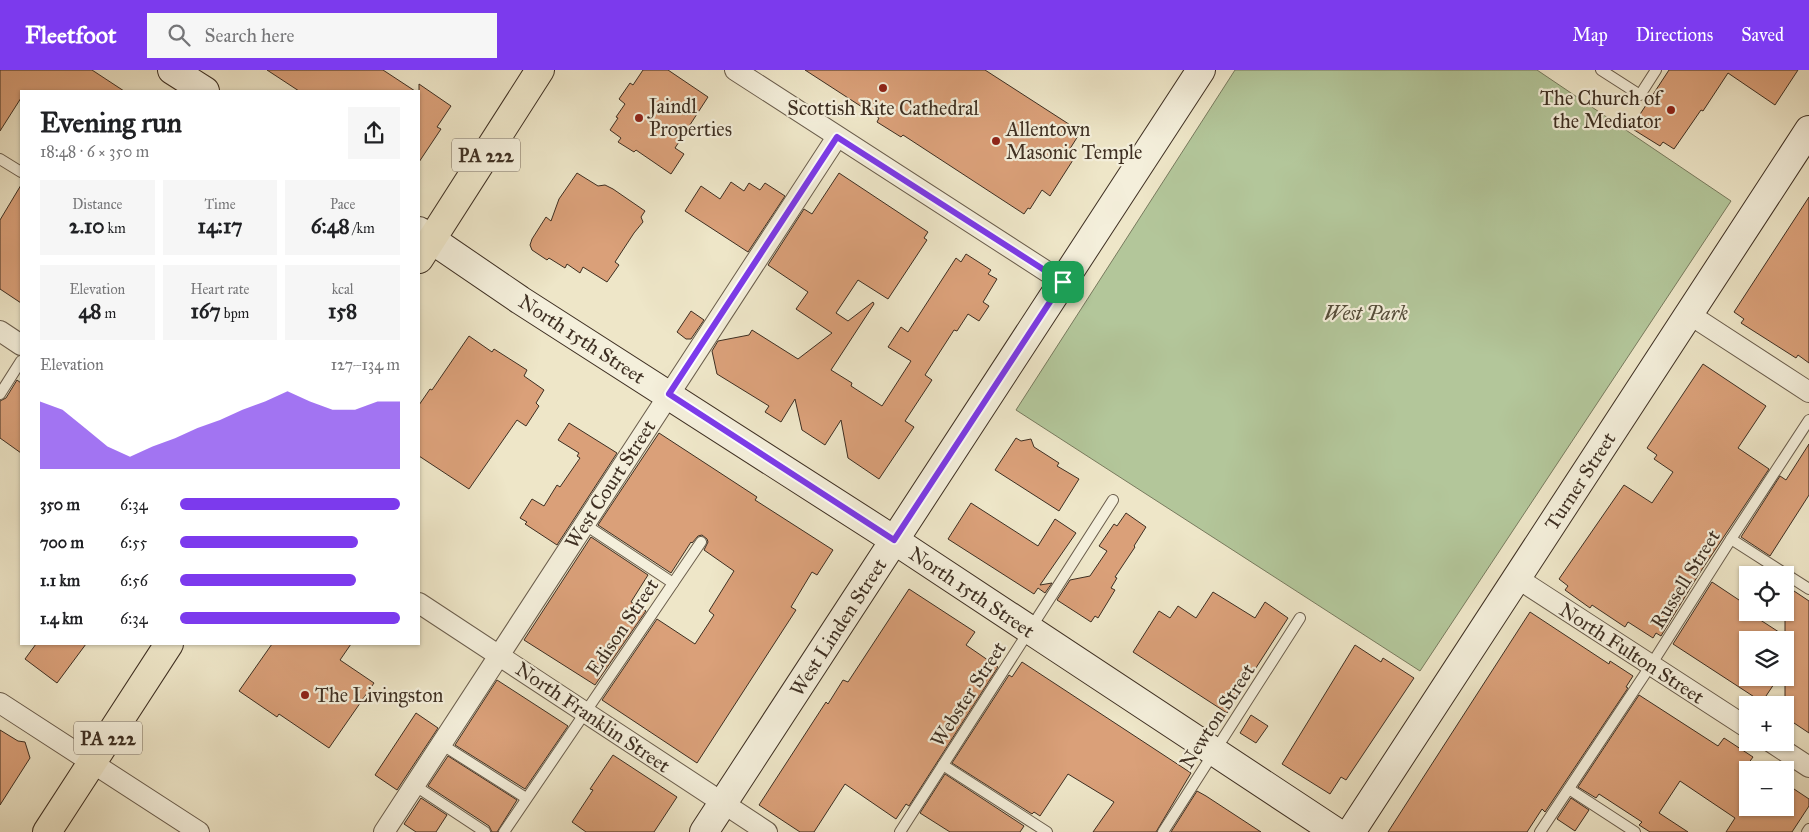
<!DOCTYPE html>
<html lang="en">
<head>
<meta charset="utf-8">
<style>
  :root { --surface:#fff; --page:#f6f6f6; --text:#202124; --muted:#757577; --accent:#7c3aed }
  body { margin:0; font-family:"IM FELL Great Primer",serif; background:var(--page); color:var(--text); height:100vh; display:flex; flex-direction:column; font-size:19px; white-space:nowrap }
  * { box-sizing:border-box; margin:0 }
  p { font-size:16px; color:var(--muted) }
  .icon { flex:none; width:28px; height:28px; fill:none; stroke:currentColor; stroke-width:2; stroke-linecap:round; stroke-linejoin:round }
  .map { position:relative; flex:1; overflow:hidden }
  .sheet { position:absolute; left:20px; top:20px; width:400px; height:555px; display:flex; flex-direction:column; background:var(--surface); border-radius:0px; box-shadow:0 1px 4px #0004 }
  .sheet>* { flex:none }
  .controls { position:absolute; left:1739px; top:496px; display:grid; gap:10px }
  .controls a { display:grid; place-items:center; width:55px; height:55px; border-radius:0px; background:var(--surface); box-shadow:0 1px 4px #0004; font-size:25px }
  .pin { position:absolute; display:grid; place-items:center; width:42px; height:42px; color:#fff; margin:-21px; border-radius:10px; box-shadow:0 2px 8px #0006 }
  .round { display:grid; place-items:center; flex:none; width:52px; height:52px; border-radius:0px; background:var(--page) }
  .headline { display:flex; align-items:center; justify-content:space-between; height:85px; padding:0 20px }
  h1 { font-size:28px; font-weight:700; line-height:38px }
  .metrics { display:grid; grid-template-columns:repeat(3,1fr); gap:8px; height:85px; padding:5px 20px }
  .metrics div { display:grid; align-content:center; border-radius:0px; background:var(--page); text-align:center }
  .metrics b { font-size:21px; font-weight:700 }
  .metrics small { font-size:14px; font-weight:400 }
  .metrics p { font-size:14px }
  .chart { height:140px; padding:10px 20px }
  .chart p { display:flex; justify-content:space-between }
  .chart svg { width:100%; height:90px; margin-top:5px; fill:var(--accent); opacity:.7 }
  ul { padding:0 20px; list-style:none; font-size:16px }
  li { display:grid; grid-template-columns:80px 60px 1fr; align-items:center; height:38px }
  li i { height:12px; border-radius:6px; background:var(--accent) }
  header { display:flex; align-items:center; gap:30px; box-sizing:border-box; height:70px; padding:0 25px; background:var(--accent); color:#fff }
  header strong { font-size:24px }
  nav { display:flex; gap:28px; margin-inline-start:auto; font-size:18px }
  .search { width:350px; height:45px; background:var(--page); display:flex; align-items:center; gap:12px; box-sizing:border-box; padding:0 18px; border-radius:0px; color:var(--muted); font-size:19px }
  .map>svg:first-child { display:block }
  .green { fill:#b3c69a; stroke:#787a5e }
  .building { fill:#daa079; stroke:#3e2f22 }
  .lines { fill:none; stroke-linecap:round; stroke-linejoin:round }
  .lane-casing { stroke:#6a5d4c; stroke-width:12 }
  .street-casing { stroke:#6a5d4c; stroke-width:22 }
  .secondary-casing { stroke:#3e2f22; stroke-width:30 }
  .primary-casing { stroke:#3e2f22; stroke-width:30 }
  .lane { stroke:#f4efdb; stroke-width:10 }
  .street { stroke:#f4efdb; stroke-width:20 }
  .secondary { stroke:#f4efdb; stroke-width:28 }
  .primary { stroke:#eee6c8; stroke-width:28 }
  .route-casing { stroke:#fff; stroke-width:10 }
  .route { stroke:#7c3aed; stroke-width:6 }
  .poi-dot { fill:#8f2418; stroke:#f4efdb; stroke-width:2 }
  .labels { text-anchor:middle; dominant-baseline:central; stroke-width:4.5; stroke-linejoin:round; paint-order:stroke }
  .shield { fill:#f4efdb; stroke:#75695a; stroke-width:1 }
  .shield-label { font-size:19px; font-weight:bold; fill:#3e2f22 }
  .poi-label { font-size:20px; fill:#3e2f22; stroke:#f4efdb; text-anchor:start }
  .park-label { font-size:20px; font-style:italic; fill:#554d3a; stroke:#f4efdb }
  .street-label { font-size:20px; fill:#3e2f22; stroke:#f4efdb }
</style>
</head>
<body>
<header>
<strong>Fleetfoot</strong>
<div class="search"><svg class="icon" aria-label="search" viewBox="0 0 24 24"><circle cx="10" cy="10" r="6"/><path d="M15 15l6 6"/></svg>Search here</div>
<nav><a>Map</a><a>Directions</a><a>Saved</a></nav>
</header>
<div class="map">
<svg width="1809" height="762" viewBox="0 0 1809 762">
  <rect width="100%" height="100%" fill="#eee6c8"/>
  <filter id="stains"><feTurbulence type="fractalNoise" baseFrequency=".004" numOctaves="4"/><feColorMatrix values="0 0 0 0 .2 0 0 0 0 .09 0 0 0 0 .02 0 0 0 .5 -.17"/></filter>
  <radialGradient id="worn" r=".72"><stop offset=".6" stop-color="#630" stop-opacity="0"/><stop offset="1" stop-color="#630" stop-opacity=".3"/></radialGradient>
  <path class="green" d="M 1235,0 L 1537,0 L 1731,131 L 1420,601 L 1016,340 Z"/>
  <g class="building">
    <path d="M 0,0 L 92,0 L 124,21 L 21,21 L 21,28 L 0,61 Z"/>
    <path d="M 267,0 L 383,0 L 415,21 L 299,21 Z"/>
    <path d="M 643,0 L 668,0 L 708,27 L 675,78 L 684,84 L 671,104 L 636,80 L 634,82 L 618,72 L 621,68 L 610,60 L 618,48 L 616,47 L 625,34 L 619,29 L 630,13 L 633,15 Z"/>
    <path d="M 805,0 L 985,0 L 1078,60 L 1076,65 L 1078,66 L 1066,85 L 1073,90 L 1050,126 L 1042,120 L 1030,139 L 1028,138 L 1024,144 L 903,65 L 901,67 L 877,52 L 879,48 Z"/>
    <path d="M 1669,0 L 1798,0 L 1775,35 L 1728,3 L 1703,41 L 1701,40 L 1674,79 L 1663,72 L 1660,76 L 1631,58 Z"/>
    <path d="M 419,14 L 451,36 L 437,57 L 441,59 L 419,92 Z"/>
    <path d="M 577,103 L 598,116 L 605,115 L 613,119 L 645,141 L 641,147 L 643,152 L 634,163 L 615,192 L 619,195 L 607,212 L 583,197 L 580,203 L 567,194 L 565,198 L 549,188 L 547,190 L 532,180 L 530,175 L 532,169 L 546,147 L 551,151 L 559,129 Z"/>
    <path d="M 839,103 L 928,162 L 924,168 L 927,170 L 888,229 L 858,210 L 836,243 L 848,251 L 873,232 L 874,234 L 831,300 L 852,313 L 851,316 L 882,336 L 911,291 L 888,277 L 901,257 L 908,262 L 956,188 L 961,192 L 966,184 L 991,200 L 988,204 L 997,209 L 983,232 L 989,236 L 979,251 L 968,244 L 957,261 L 954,260 L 925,305 L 932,310 L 905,351 L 914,357 L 879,409 L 848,388 L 841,350 L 825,375 L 802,360 L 795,329 L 781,352 L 765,342 L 769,336 L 717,304 L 712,281 L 718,271 L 749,265 L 752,260 L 798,289 L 832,263 L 796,239 L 808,222 L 768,195 L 804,139 L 812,144 Z"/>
    <path d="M 731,112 L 744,121 L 749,113 L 760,120 L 765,113 L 785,126 L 748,182 L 685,141 L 701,116 L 720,129 Z"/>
    <path d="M 21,115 L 21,233 L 0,219 L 0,150 Z"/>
    <path d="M 1809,127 L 1809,293 L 1798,285 L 1796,288 L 1741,253 L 1744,249 L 1734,242 Z"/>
    <path d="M 691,241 L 704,250 L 691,269 L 686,269 L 677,262 Z"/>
    <path d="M 469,266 L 492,282 L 494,279 L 527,300 L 524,306 L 544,320 L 536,333 L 539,336 L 526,356 L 517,350 L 469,419 L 419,386 L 419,335 L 430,319 L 432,320 Z"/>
    <path d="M 1703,294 L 1766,336 L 1738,378 L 1769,399 L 1699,504 L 1661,566 L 1656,563 L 1653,568 L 1628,552 L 1625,557 L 1592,535 L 1590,538 L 1565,520 L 1568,516 L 1559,509 L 1624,415 L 1652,433 L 1673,402 L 1654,389 L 1657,385 L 1647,378 Z"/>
    <path d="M 17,310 L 21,313 L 21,383 L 0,368 L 0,331 L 6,328 Z"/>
    <path d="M 569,353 L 617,383 L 557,475 L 525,454 L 527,452 L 520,448 L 532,429 L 544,436 L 557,415 L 560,417 L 580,388 L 577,386 L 579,383 L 558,370 Z"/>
    <path d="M 659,363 L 757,427 L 755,430 L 833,480 L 817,505 L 812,502 L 791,537 L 796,540 L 697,693 L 602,630 L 657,549 L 695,574 L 714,545 L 709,541 L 734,501 L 704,480 L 708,472 L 707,469 L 702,465 L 698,466 L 692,473 L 691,472 L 671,503 L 598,455 Z"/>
    <path d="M 1016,368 L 1021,371 L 1031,369 L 1034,377 L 1059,393 L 1057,396 L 1079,409 L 1059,441 L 995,400 Z"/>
    <path d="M 1809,374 L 1809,425 L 1770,486 L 1741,467 L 1780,406 L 1786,410 Z"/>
    <path d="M 971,433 L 1038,476 L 1055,449 L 1076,463 L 1040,515 L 1052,513 L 1045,523 L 1038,518 L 1034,524 L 948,469 Z"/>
    <path d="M 1126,443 L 1146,457 L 1134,476 L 1135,477 L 1115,507 L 1117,508 L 1111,518 L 1115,520 L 1098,548 L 1095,546 L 1091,552 L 1057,530 L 1070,510 L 1090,506 L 1107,481 L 1099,476 L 1114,454 L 1117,456 Z"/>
    <path d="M 591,467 L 648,505 L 631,532 L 646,541 L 595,615 L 524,570 Z"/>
    <path d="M 1712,512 L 1745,534 L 1742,539 L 1748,542 L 1785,566 L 1785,515 L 1809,531 L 1809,663 L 1785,647 L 1785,570 L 1748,570 L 1748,608 L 1778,608 L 1762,632 L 1673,574 Z"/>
    <path d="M 909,519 L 975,562 L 966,575 L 998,597 L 909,736 L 906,734 L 896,749 L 845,714 L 814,762 L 800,762 L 759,735 L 826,632 L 828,634 L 843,610 L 848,612 Z"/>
    <path d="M 1213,522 L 1255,548 L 1265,532 L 1288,548 L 1227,643 L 1133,582 L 1159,541 L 1170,548 L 1178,536 L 1196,548 Z"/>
    <path d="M 1530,542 L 1609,594 L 1610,591 L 1633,606 L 1626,617 L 1628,618 L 1545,742 L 1542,739 L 1527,762 L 1388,762 Z"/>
    <path d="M 36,574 L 86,574 L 57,613 L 25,589 Z"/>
    <path d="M 272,574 L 351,574 L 340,590 L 374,613 L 329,678 L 279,644 L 277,647 L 239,621 Z"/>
    <path d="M 1355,575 L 1381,592 L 1383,588 L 1414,608 L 1346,710 L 1341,707 L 1330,724 L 1282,694 Z"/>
    <path d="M 1022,592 L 1191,703 L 1156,762 L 1093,762 L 1114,732 L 1068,704 L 1040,746 L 1034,742 L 1032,744 L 952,693 L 1009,605 L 1012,607 Z"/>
    <path d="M 497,610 L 568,656 L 525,719 L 455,675 Z"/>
    <path d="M 1639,625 L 1718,676 L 1724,668 L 1753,687 L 1748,694 L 1748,738 L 1785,738 L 1785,713 L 1809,729 L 1809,736 L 1792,762 L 1726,762 L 1735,748 L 1680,711 L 1659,743 L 1688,762 L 1650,762 L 1639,755 L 1642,752 L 1599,724 L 1596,728 L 1578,717 Z"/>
    <path d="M 416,643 L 438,658 L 397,720 L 375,705 Z"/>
    <path d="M 1251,645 L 1268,656 L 1256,673 L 1240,663 Z"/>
    <path d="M 0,660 L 18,671 L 25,672 L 30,688 L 0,735 Z"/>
    <path d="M 613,685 L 677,727 L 654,762 L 586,762 L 572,752 L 593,720 L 590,719 Z"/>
    <path d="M 448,686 L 517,730 L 497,762 L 492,762 L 489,756 L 428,716 Z"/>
    <path d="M 945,704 L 1024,756 L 1020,762 L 950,762 L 920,743 Z"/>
    <path d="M 1197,721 L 1206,726 L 1261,762 L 1171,762 Z"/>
    <path d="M 421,728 L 447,745 L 436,762 L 416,762 L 404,754 Z"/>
    <path d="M 1571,728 L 1589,740 L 1575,761 L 1557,749 Z"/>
  </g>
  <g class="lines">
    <g class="lane-casing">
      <g id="lane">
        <path d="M 1601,0 L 1640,25 L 1656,0"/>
        <path d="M 0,89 L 21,102"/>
        <path d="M 0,324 L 21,291"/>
        <path d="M 584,454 L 673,513"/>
        <path d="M 1731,469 L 1809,519"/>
        <path d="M 441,674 L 526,728"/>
        <path d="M 943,695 L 1047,762"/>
        <path d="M 414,715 L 485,762"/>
        <path d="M 1569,719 L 1635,762"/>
        <path d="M 504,762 L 701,472"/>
        <path d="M 900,762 L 1113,430"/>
        <path d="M 1163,762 L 1300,548"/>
        <path d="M 1540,762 L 1651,595 L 1731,469 L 1809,350"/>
        <path d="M 1807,762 L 1809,759"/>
      </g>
    </g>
    <g class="street-casing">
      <g id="street">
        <path d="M 735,0 L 1063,212"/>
        <path d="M 1689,244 L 1809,322"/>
        <path d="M 0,261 L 21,275"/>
        <path d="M 1517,508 L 1748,658"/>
        <path d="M 419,533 L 767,762"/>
        <path d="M 0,633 L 199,762"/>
        <path d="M 1771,672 L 1809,697"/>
        <path d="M 384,762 L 837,67"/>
      </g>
    </g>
    <g class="secondary-casing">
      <g id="secondary">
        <path d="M 172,0 L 205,21"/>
        <path d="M 419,161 L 520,230 L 894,470 L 1336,762"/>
        <path d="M 704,762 L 1201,0"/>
        <path d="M 1351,762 L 1809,60"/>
      </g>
    </g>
    <g class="primary-casing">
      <g id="primary">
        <path d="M 419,189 L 540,0"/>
        <path d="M 47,762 L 169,574"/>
      </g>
    </g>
    <use href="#lane" class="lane"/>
    <use href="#street" class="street"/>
    <use href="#secondary" class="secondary"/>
    <use href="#primary" class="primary"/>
  </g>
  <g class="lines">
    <g class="route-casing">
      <path id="route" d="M 837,67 L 1063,212 L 894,470 L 669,324 Z"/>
    </g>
    <use href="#route" class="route"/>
  </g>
  <g class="poi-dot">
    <circle cx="883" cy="18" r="5"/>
    <circle cx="1671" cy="40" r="5"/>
    <circle cx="639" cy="48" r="5"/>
    <circle cx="996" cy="71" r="5"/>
    <circle cx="305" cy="625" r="5"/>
  </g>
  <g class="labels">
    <g class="shield">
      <rect x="452" y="68.5" width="68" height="33" rx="4"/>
      <rect x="74" y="651.5" width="68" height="33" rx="4"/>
    </g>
    <g class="shield-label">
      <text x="486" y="85">PA 222</text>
      <text x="108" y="668">PA 222</text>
    </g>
    <g class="poi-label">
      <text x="1661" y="28" text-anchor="end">The Church of<tspan x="1661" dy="23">the Mediator</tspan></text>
      <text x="649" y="36">Jaindl<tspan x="649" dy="23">Properties</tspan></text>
      <text x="883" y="38" text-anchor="middle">Scottish Rite Cathedral</text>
      <text x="1006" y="59">Allentown<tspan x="1006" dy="23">Masonic Temple</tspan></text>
      <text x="315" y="625">The Livingston</text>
    </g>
    <g class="park-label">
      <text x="1366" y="243">West Park</text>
    </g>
    <g class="street-label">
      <text transform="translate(582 269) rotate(33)">North 15th Street</text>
      <text transform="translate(1580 411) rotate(-57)">Turner Street</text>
      <text transform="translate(610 414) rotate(-57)">West Court Street</text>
      <text transform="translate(1685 509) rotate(-58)">Russell Street</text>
      <text transform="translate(972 522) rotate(34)">North 15th Street</text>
      <text transform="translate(622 557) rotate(-56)">Edison Street</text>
      <text transform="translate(838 557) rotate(-57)">West Linden Street</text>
      <text transform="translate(1632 583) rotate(33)">North Fulton Street</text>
      <text transform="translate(968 624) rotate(-57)">Webster Street</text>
      <text transform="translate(1217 646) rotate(-57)">Newton Street</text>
      <text transform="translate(593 647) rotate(34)">North Franklin Street</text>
    </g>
  </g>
  <rect width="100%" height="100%" filter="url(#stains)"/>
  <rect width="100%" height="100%" fill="url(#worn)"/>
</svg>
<div class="controls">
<a><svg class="icon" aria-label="locate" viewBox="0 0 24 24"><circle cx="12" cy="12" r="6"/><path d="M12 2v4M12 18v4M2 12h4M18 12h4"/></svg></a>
<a><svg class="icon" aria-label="layers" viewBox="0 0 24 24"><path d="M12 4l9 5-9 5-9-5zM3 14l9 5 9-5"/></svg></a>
<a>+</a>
<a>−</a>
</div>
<div class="pin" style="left:1063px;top:212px;background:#1e9e55"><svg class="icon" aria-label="arrive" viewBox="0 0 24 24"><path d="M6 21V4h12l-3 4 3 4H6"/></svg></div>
<section class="sheet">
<div class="headline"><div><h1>Evening run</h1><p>18:48 · 6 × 350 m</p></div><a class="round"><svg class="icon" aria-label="share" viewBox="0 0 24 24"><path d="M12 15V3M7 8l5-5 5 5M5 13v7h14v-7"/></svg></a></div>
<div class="metrics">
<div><p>Distance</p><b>2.10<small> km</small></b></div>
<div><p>Time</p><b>14:17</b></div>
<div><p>Pace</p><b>6:48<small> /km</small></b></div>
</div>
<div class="metrics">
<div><p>Elevation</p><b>48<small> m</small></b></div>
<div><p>Heart rate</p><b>167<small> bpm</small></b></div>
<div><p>kcal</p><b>158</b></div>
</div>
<div class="chart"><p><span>Elevation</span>127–134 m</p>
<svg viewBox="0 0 160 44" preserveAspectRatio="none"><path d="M0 44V11L10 15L20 24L30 33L40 38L50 33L60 29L70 24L80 20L90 15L100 11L110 6L120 11L130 15L140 15L150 11L160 11V44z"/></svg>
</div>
<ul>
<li><b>350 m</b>6:34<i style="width:100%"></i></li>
<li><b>700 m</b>6:55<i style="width:81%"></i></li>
<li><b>1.1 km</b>6:56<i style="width:80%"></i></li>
<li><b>1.4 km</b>6:34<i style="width:100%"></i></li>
</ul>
</section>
</div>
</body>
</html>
